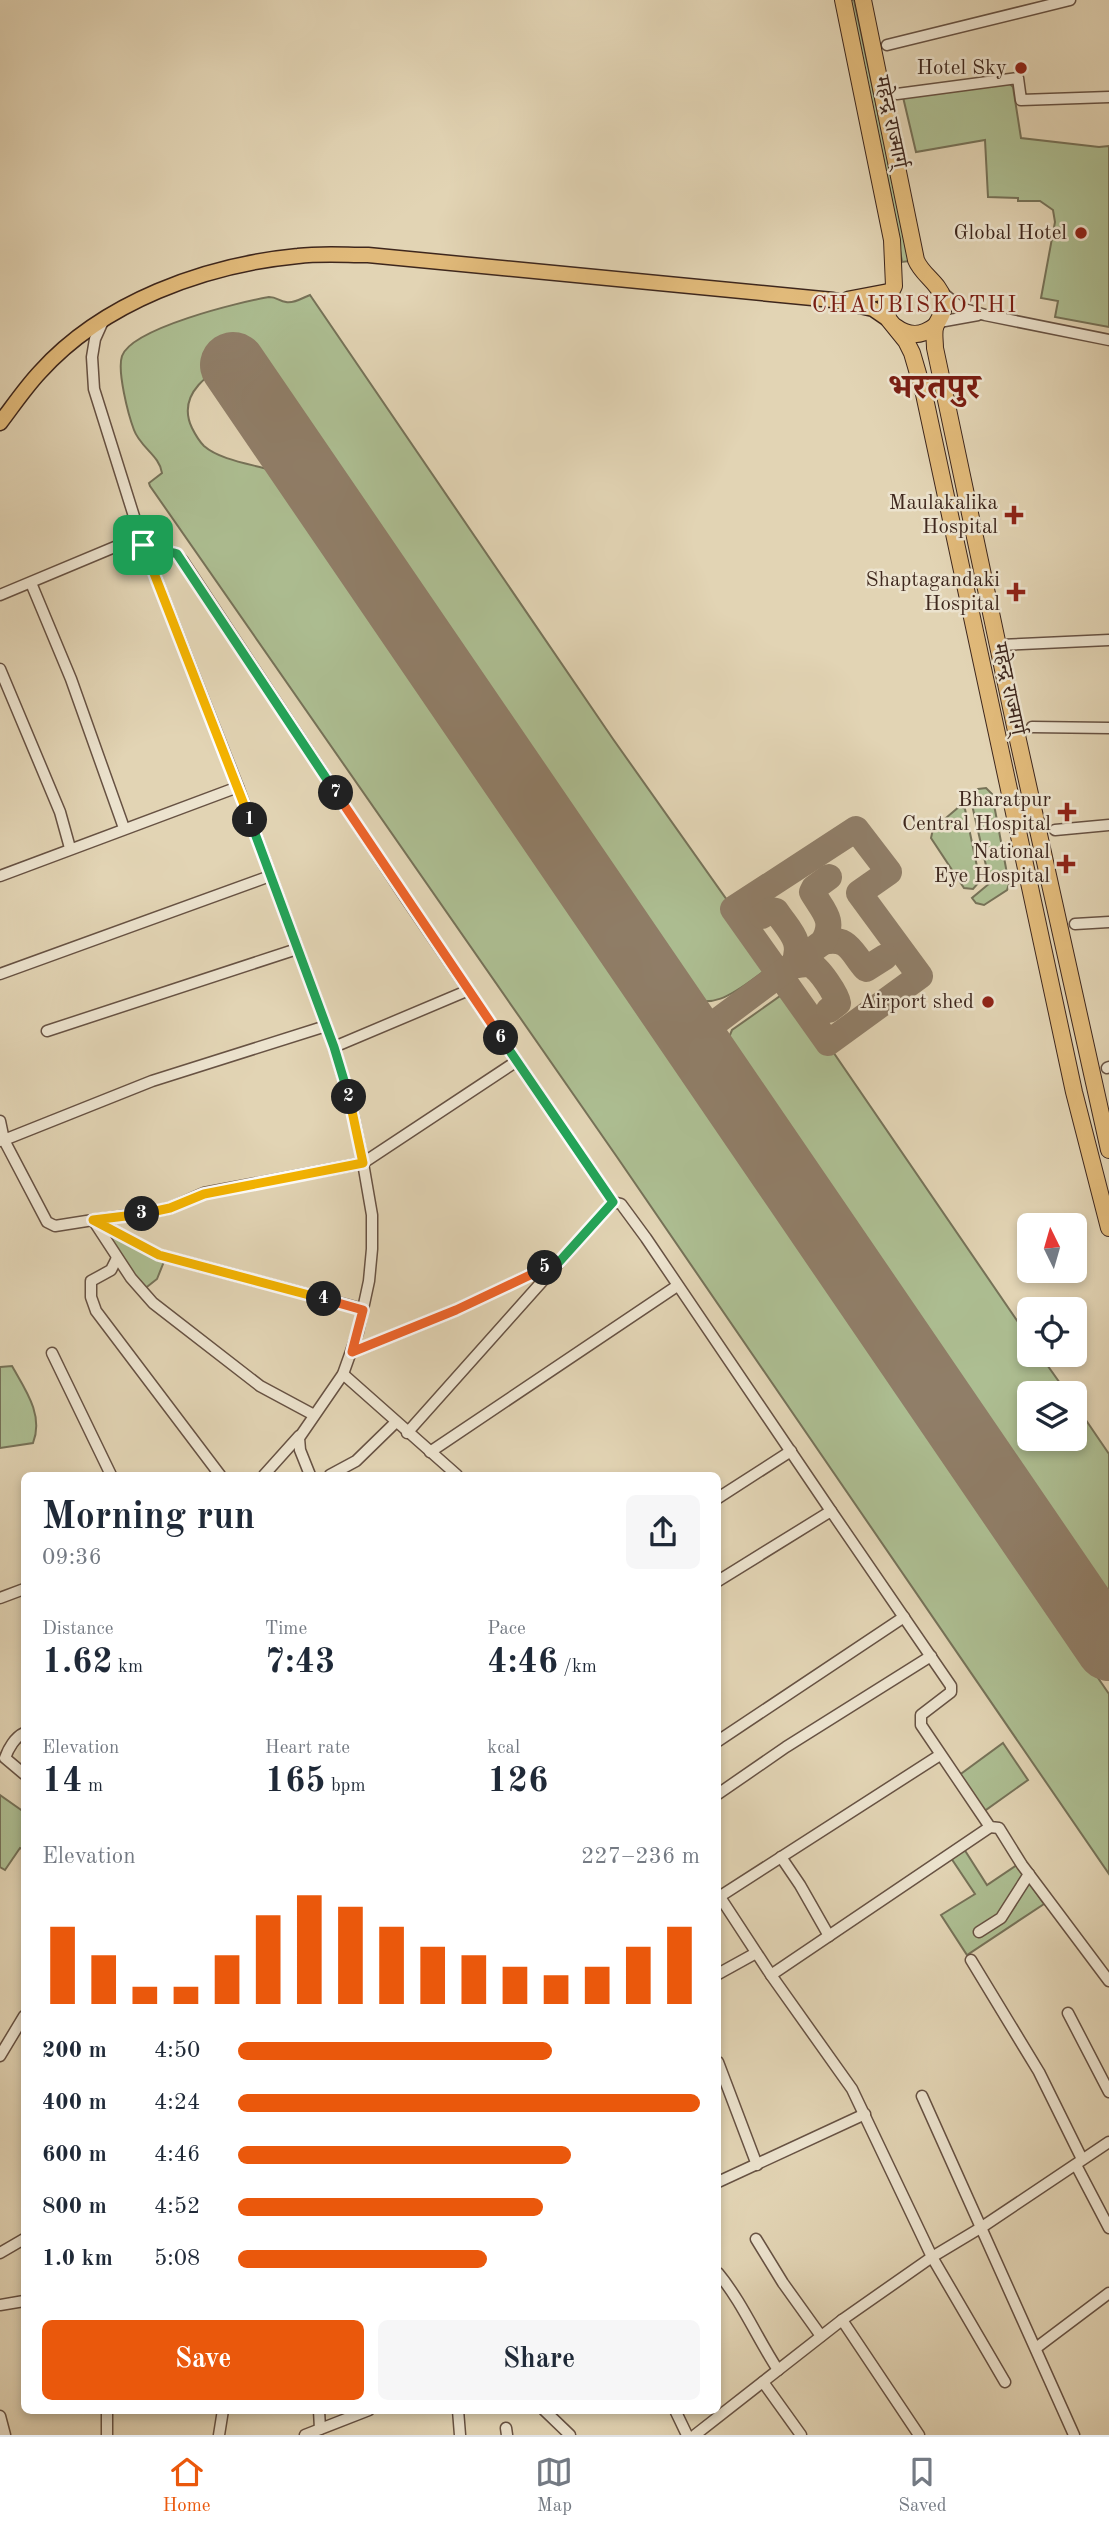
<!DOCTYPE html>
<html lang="en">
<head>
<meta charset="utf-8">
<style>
  :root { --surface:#fff; --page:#f6f6f7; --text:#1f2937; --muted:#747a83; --line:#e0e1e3; --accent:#ea580c }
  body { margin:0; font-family:"Old Standard TT","Noto Serif Devanagari",serif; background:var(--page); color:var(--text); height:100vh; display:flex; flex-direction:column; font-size:26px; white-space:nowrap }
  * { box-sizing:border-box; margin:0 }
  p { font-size:23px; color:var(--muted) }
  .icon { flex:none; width:38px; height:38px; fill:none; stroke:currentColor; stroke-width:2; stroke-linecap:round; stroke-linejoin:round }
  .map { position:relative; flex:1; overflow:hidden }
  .drawer { position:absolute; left:21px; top:1472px; width:700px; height:942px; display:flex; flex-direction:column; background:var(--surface); border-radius:10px; box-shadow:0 4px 10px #0003 }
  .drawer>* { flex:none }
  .needle { width:46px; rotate:355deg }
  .fabs { position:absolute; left:1017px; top:1213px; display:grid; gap:14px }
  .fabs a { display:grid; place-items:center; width:70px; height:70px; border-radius:10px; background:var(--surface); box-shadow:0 4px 10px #0003; font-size:35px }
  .pin { position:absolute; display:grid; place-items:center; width:60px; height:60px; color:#fff; margin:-30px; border-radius:14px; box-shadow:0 4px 10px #0006 }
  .km { position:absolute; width:35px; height:35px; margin:-18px; border-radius:50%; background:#222; color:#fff; font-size:19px; line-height:35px; text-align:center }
  .round { display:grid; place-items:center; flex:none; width:74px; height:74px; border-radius:10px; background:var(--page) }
  .summary { display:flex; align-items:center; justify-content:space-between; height:119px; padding:0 21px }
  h1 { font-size:38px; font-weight:700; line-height:52px }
  .stats { display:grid; grid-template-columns:repeat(3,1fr); gap:10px; height:119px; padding:7px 21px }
  .stats div { display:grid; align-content:center }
  .stats b { font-size:35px; font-weight:700 }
  .stats small { font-size:19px; font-weight:400 }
  .stats p { font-size:19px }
  .chart { height:196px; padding:14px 21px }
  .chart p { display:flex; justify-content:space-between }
  .chart svg { width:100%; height:126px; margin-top:7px; stroke:var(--accent); stroke-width:6 }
  .action { display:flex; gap:14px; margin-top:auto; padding:14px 21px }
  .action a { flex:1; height:80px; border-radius:10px; background:var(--accent); color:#fff; font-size:28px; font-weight:700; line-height:80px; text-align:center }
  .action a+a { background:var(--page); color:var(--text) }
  ul { padding:0 21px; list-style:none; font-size:23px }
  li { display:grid; grid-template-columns:112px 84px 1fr; align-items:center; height:52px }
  li i { height:18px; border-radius:9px; background:var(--accent) }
  .menu { display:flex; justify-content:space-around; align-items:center; height:98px; border-top:2px solid var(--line); background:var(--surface); font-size:19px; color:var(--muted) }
  .menu a { display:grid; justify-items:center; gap:4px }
  .menu .on { color:var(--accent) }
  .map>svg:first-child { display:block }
  .green { fill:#adbe92; stroke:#767258; stroke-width:2 }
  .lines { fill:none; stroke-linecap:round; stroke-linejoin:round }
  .taxiway { stroke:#907e68; stroke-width:26 }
  .runway { stroke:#907e68; stroke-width:66 }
  .minor-casing { stroke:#675243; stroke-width:13 }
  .major-casing { stroke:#3e271d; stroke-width:17 }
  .highway-casing { stroke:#3e271d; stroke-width:18 }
  .minor { stroke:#ece3ce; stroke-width:10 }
  .major { stroke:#e1ba7a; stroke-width:14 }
  .highway { stroke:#e1ba7a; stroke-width:16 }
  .split-1-casing { stroke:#fff; stroke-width:14 }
  .split-2-casing { stroke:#fff; stroke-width:14 }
  .split-3-casing { stroke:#fff; stroke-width:14 }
  .split-4-casing { stroke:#fff; stroke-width:14 }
  .split-5-casing { stroke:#fff; stroke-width:14 }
  .split-6-casing { stroke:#fff; stroke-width:14 }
  .split-7-casing { stroke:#fff; stroke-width:14 }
  .split-8-casing { stroke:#fff; stroke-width:14 }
  .split-1 { stroke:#f5b400; stroke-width:9 }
  .split-2 { stroke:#22a559; stroke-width:9 }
  .split-3 { stroke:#f5b400; stroke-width:9 }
  .split-4 { stroke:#f5b400; stroke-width:9 }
  .split-5 { stroke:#f0652b; stroke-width:9 }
  .split-6 { stroke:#22a559; stroke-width:9 }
  .split-7 { stroke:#f0652b; stroke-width:9 }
  .split-8 { stroke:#22a559; stroke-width:9 }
  .poi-dot { fill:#8f2418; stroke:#ece3ce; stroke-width:2.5 }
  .labels { text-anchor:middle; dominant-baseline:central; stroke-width:5; stroke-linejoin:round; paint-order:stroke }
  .poi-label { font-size:21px; fill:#3e271d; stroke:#ece3ce; text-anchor:end }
  .street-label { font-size:21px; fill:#3e271d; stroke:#ece3ce }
  .neighbourhood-label { font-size:23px; letter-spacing:2px; fill:#7a1f14; stroke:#ece3ce }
  .town-label { font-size:35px; font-weight:bold; fill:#7a1f14; stroke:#ece3ce }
</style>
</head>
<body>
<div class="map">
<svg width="1109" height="2435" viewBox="0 0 1109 2435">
  <rect width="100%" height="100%" fill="#e2d4b4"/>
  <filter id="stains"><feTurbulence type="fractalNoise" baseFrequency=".00286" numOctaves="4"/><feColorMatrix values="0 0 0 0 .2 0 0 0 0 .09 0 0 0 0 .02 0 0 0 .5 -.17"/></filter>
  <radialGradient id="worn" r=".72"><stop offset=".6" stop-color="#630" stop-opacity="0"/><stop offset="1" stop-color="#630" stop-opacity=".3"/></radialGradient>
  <g class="green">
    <path d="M 850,0 L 854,0 L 910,261 L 902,262 L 890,191 Z"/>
    <path d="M 1010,84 L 1013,87 L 1021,138 L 1099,147 L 1109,146 L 1109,327 L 1055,317 L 1058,301 L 1041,298 L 1055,222 L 1053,210 L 1040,201 L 1018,201 L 1018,198 L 988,197 L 985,140 L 916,152 L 903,97 Z"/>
    <path d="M 310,295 L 613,739 L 773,965 C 745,983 715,1017 682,993 L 244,353 C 217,369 174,390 192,428 C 195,434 199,441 204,446 C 220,460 251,464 271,470 L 1109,1694 L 1109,1874 L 617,1157 L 150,486 L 149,483 L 162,473 C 160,456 140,447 134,430 C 128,414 117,371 122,356 C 132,328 240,302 269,297 C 277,297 279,301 286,302 C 294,304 304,297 310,295 Z"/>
    <path d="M 986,788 L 992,794 L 1009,884 L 1007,890 L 984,905 L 976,903 L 972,898 L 990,883 L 970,796 L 978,789 Z"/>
    <path d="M 960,806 L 965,809 L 980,881 L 973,889 L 964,888 L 931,838 L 933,829 Z"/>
    <path d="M 790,989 L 1029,1338 L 1029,1354 L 1040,1355 L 1067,1393 L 1029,1393 L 1029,1438 L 1074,1438 L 1075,1404 L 1109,1454 L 1109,1617 L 727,1056 L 727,1042 L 732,1030 Z"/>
    <path d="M 104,1228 L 165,1259 L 157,1279 L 143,1290 Z"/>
    <path d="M 12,1366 C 25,1389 44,1415 33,1443 L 0,1448 L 0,1367 Z"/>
    <path d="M 1003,1743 L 1028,1780 L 983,1812 L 958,1776 Z"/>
    <path d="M 0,1795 L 24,1812 L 24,1850 L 20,1848 L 5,1870 L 0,1867 Z"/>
    <path d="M 964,1849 L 987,1885 L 1017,1865 L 1044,1904 L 967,1955 L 941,1915 L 975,1894 L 951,1858 Z"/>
  </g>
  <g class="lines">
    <g class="taxiway">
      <path d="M 856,829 L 889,872 L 859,893 L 920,976 L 828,1043 L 733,909 Z"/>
      <path d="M 762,916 L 771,910 L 776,911 C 790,932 804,941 793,966 C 798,965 805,963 811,965 C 819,968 837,995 838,1003 L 829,1010"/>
      <path d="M 823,942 C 849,936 851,952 866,969 L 885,957"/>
      <path d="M 672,1009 C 685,1023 697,1029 716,1022"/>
      <path d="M 709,1062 C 703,1046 704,1034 716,1022 L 823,942 C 836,920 823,911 812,892 L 814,888 L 829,877"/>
    </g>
    <path class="runway" d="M 233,365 L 1109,1648"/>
    <g class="minor-casing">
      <g id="minor">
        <path d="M 887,45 L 1070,0"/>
        <path d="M 897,94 L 1018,78 L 1021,100 L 1109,97"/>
        <path d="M 942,292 L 961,308 L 985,315 L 1109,340"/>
        <path d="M 104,319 L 95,339 L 92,357 L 94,389 L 143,545 L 238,787 L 334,1047 L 351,1104 L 363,1163 L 372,1215 L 372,1249 L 369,1281 L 358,1332 L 343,1374 L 299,1438 L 300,1450 L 310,1475"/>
        <path d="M 939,322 L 978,315"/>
        <path d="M 143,545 C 157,554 172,547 183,561 L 407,900 L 613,1202 L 621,1204 L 646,1238 L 831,1511"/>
        <path d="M 31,583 L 71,679 L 124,828"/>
        <path d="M 0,595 L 141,536"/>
        <path d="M 999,645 L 1109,640"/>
        <path d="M 0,669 L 60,812 L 70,848"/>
        <path d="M 1032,727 L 1109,728"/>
        <path d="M 1055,830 L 1109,825"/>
        <path d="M 0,876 L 238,787"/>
        <path d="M 1075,924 L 1109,922"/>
        <path d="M 0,974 L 270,876"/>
        <path d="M 47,1031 L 297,949"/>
        <path d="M 334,1047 L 469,990"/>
        <path d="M 1107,1068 L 1109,1067"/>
        <path d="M 0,1121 L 4,1140 L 152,1081 L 326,1026"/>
        <path d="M 0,1141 L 4,1140 L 47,1222 L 55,1226 L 93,1220 L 131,1278 L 153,1303 L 260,1386 L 314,1415"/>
        <path d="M 93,1220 L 151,1212 L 170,1208 L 204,1193 L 363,1163 L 517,1061"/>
        <path d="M 95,1221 L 159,1255 L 363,1309"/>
        <path d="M 117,1258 L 111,1270 L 91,1281 L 91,1297 L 96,1311 L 220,1475"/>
        <path d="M 352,1352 L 456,1310 L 553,1264"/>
        <path d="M 52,1353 L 111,1475"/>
        <path d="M 343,1374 L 457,1475"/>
        <path d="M 407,1433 L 613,1202"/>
        <path d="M 430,1452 L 677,1286"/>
        <path d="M 264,1475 L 299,1436"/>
        <path d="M 330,1475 L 356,1461 L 396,1422"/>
        <path d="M 718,1498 L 791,1451"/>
        <path d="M 718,1581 L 831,1511 L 951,1686 L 951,1692 L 921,1715 L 921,1725 L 990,1827 L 999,1828 L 1022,1865 L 1109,1981"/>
        <path d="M 0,1598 L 24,1589"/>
        <path d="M 24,1733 C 15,1737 8,1749 5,1758 L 24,1774"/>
        <path d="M 718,1741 L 904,1617"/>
        <path d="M 718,1794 L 786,1747 L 931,1656"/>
        <path d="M 781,1857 L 800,1885 L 829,1936"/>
        <path d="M 718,1894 L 771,1975 L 852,2089 L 932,2257 L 1005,2382"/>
        <path d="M 719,1897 L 940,1755"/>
        <path d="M 979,1932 L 1001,1918 L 1029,1874"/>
        <path d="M 971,1960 L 1039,2072 L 1082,2159"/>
        <path d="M 718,1974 L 756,1953"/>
        <path d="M 771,1975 L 990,1827"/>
        <path d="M 1068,2013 L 1109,2092"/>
        <path d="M 0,2056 L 24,2016"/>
        <path d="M 718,2062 L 757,2165"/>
        <path d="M 922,2096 L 1074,2435"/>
        <path d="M 1076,2165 L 1109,2228"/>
        <path d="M 718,2182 L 865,2114"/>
        <path d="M 756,2239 L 783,2283 L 821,2336"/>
        <path d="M 0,2253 L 24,2239"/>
        <path d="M 718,2273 C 742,2302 757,2338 778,2370"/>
        <path d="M 0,2305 L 24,2301"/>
        <path d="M 842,2320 L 932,2257 L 982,2227 L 1109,2142"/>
        <path d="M 1036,2348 L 1109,2293"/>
        <path d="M 763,2382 L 801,2435"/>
        <path d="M 107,2410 L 107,2435"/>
        <path d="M 319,2410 L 320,2429"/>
        <path d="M 458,2410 L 460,2435"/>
        <path d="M 544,2410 L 570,2435"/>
        <path d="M 675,2410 L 687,2435"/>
        <path d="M 0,2416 L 5,2435"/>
        <path d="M 506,2428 L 507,2435"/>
        <path d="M 219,2435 L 223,2410"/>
        <path d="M 305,2435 L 369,2410"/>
        <path d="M 695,2435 L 842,2320 L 919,2435"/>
      </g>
    </g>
    <g class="major-casing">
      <g id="major">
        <path d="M 848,299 L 890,291"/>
        <path d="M 0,423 C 13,406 25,388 40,372 C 103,302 205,265 298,256 C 321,253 345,255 368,255 L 833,300 L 873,309 L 889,320"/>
      </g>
    </g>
    <g class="highway-casing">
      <g id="highway">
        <path d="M 843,0 L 892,240 L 894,286 L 886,302 L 886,311 L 889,320 L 906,341 L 912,353 L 924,394 L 1074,1092 L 1109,1228"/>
        <path d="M 863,0 L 916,260 C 922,275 939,283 943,298 C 946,309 941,315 936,325 C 933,331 935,341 935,348 L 1016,731 L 1109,1150"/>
        <path d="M 896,327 C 909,337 922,336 935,326"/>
      </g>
    </g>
    <use href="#minor" class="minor"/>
    <use href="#major" class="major"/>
    <use href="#highway" class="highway"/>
  </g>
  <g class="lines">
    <g class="split-1-casing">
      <path id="split-1" d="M 143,545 L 250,820"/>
    </g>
    <g class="split-2-casing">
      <path id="split-2" d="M 250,820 L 334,1047 L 349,1097"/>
    </g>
    <g class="split-3-casing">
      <path id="split-3" d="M 142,1214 L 170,1208 L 204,1194 L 363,1163 L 349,1097"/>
    </g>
    <g class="split-4-casing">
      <path id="split-4" d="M 142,1214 L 93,1220 L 159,1255 L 324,1299"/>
    </g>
    <g class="split-5-casing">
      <path id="split-5" d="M 324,1299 L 363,1310 L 352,1352 L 456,1310 L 545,1268"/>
    </g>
    <g class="split-6-casing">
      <path id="split-6" d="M 501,1038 L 613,1202 L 559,1262 L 545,1268"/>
    </g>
    <g class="split-7-casing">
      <path id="split-7" d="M 336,793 L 501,1038"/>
    </g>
    <g class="split-8-casing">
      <path id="split-8" d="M 143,545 C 155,553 165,549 177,554 L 336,793"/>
    </g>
    <use href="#split-1" class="split-1"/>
    <use href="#split-2" class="split-2"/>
    <use href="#split-3" class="split-3"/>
    <use href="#split-4" class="split-4"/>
    <use href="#split-5" class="split-5"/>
    <use href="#split-6" class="split-6"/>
    <use href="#split-7" class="split-7"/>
    <use href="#split-8" class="split-8"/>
  </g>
  <g class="poi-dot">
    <circle cx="1021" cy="68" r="7"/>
    <circle cx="1081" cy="233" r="7"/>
    <path d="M1010.5 504.5h7v7h7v7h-7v7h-7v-7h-7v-7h7z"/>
    <path d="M1012.5 581.5h7v7h7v7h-7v7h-7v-7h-7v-7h7z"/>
    <path d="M1063.5 801.5h7v7h7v7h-7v7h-7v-7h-7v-7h7z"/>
    <path d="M1062.5 853.5h7v7h7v7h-7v7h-7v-7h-7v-7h7z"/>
    <circle cx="988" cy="1002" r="7"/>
  </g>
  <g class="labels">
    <g class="poi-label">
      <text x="1007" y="68">Hotel Sky</text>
      <text x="1067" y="233">Global Hotel</text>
      <text x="998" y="503">Maulakalika<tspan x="998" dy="24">Hospital</tspan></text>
      <text x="1000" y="580">Shaptagandaki<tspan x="1000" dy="24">Hospital</tspan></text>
      <text x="1051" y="800">Bharatpur<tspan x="1051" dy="24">Central Hospital</tspan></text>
      <text x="1050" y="852">National<tspan x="1050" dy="24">Eye Hospital</tspan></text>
      <text x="974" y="1002">Airport shed</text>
    </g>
    <g class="street-label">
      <text transform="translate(890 122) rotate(78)">महेन्द्र राज्मार्ग्</text>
      <text transform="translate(1008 689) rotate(78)">महेन्द्र राज्मार्ग्</text>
    </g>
    <g class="neighbourhood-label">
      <text x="915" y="305">CHAUBISKOTHI</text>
    </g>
    <g class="town-label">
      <text x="934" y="388">भरतपुर</text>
    </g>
  </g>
  <rect width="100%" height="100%" filter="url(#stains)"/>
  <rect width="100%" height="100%" fill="url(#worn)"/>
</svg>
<div class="fabs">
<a><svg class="needle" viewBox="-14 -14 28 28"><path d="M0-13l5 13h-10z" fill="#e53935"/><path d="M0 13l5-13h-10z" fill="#747a83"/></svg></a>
<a><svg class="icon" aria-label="locate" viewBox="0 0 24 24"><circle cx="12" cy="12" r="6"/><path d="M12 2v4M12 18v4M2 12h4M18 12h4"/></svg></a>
<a><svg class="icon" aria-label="layers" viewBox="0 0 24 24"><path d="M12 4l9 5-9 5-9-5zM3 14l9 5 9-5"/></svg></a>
</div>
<div class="pin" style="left:143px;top:545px;background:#1e9e55"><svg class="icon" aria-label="arrive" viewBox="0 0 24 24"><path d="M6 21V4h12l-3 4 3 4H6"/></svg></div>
<b class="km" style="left:250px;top:820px">1</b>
<b class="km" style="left:349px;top:1097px">2</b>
<b class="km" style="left:142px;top:1214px">3</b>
<b class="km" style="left:324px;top:1299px">4</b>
<b class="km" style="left:545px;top:1268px">5</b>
<b class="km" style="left:501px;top:1038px">6</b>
<b class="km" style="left:336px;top:793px">7</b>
<section class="drawer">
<div class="summary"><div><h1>Morning run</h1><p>09:36</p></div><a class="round"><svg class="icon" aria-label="share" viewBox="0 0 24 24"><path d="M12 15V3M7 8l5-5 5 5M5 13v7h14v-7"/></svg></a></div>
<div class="stats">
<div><p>Distance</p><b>1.62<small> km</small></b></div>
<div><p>Time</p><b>7:43</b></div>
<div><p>Pace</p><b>4:46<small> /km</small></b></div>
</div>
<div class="stats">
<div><p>Elevation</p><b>14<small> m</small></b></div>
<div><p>Heart rate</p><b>165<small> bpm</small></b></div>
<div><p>kcal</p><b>126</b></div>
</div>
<div class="chart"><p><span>Elevation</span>227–236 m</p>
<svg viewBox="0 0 160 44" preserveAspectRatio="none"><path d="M5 44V17M15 44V27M25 44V38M35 44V38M45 44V27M55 44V13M65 44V6M75 44V10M85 44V17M95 44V24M105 44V27M115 44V31M125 44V34M135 44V31M145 44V24M155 44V17"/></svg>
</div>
<ul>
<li><b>200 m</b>4:50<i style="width:68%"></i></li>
<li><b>400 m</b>4:24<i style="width:100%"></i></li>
<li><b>600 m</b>4:46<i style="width:72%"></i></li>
<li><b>800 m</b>4:52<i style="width:66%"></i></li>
<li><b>1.0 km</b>5:08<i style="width:54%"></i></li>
</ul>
<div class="action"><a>Save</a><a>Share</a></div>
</section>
</div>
<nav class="menu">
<a class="on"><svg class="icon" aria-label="home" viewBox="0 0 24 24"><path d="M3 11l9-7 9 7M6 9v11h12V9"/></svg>Home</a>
<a><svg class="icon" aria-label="map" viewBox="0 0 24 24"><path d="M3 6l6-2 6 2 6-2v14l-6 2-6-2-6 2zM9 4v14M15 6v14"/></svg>Map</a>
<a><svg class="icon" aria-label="saved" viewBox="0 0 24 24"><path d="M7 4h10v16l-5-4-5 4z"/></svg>Saved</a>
</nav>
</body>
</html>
